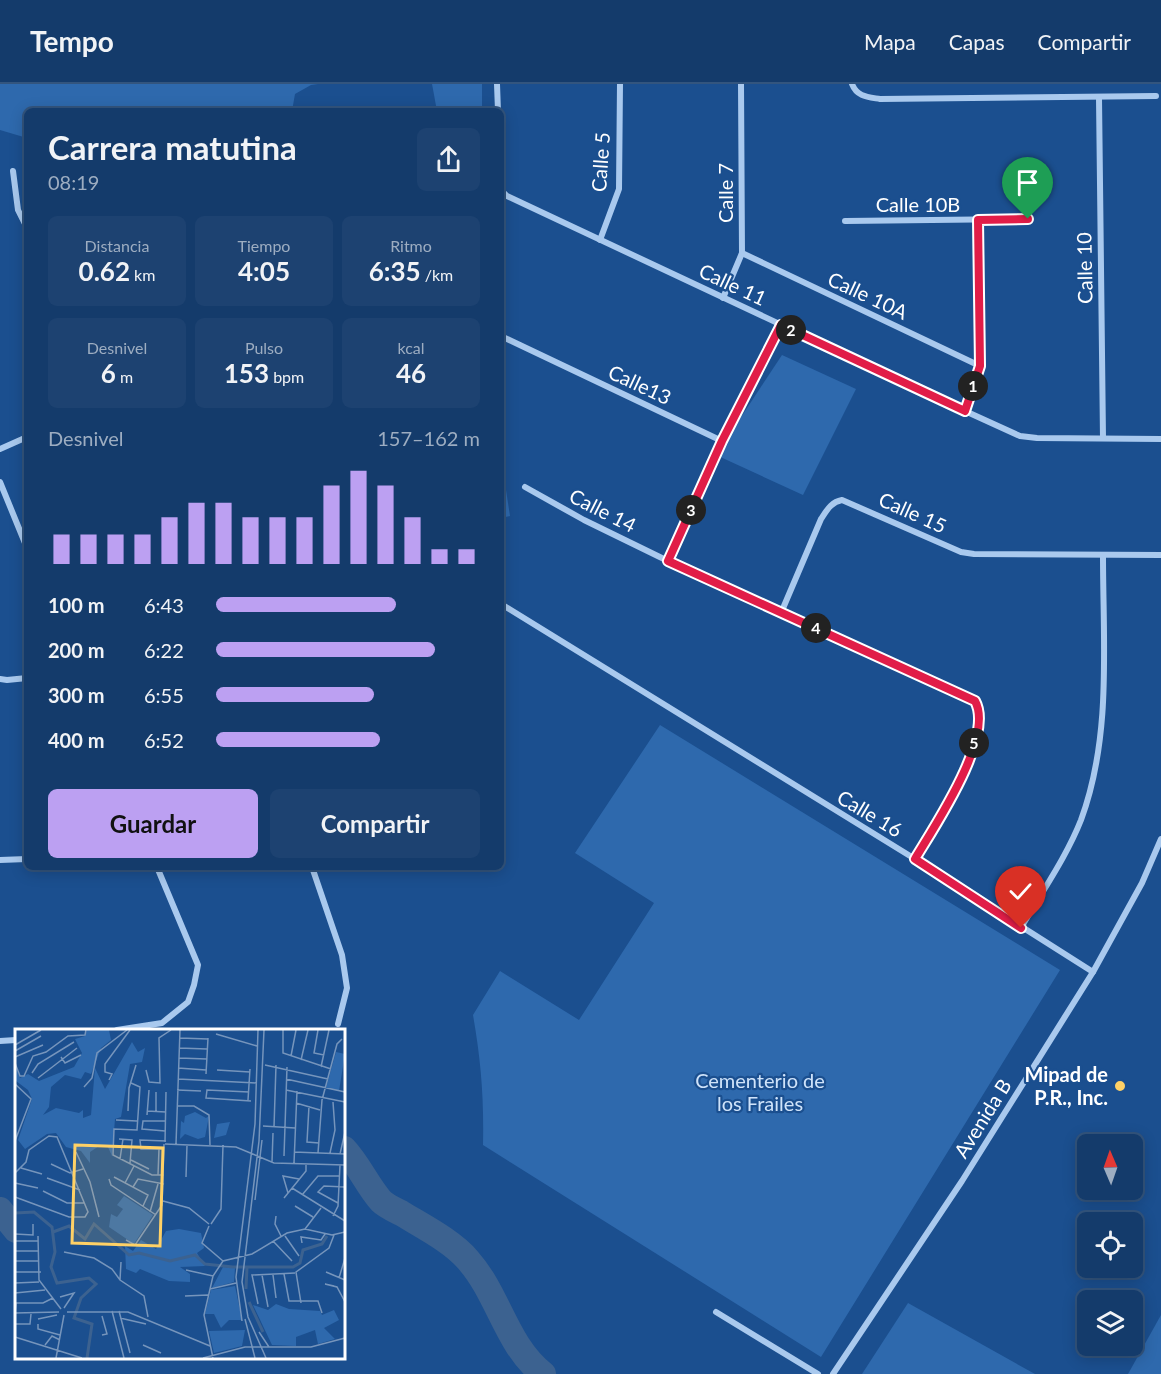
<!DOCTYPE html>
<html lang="es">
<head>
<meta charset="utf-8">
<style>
  :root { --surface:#143b6b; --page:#1d4271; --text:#f1f3f6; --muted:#9dadc1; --line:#33557e; --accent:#bca0f2 }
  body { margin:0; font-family:Lato,sans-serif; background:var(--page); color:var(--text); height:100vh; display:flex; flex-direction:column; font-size:22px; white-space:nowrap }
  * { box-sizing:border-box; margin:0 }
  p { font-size:20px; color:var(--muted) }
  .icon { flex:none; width:33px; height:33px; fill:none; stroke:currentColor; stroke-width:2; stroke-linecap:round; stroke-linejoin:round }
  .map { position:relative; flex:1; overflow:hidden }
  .details { position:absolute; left:24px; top:24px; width:480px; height:762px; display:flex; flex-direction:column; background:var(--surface); border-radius:9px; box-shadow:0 3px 15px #0003,0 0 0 2px var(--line) }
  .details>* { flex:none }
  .needle { width:39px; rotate:358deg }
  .tools { position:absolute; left:1077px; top:1050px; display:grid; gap:12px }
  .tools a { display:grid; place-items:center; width:66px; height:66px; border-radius:9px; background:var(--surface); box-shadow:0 3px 15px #0003,0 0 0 2px var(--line); font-size:30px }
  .pin { position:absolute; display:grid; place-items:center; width:51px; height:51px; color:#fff; margin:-62px -26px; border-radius:50% 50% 50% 0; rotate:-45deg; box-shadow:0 0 6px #0007 }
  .pin .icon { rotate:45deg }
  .km { position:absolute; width:30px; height:30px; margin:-15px; border-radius:50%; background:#222; color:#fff; font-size:16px; line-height:30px; text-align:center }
  .round { display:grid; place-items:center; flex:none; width:63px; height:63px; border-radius:9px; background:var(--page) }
  .headline { display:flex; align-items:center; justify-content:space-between; height:102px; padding:0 24px }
  h1 { font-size:33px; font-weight:700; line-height:45px }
  .metrics { display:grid; grid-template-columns:repeat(3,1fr); gap:9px; height:102px; padding:6px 24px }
  .metrics div { display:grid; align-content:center; border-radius:9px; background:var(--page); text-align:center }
  .metrics b { font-size:26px; font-weight:700 }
  .metrics small { font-size:16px; font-weight:400 }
  .metrics p { font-size:16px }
  .chart { height:168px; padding:12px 24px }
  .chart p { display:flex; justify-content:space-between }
  .chart svg { width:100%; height:108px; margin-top:6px; stroke:var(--accent); stroke-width:6 }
  .action { display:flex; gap:12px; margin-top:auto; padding:12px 24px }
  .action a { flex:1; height:69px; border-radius:9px; background:var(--accent); color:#111; font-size:24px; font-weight:700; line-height:69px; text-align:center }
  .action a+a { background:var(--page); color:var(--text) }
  ul { padding:0 24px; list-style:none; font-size:20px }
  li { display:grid; grid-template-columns:96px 72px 1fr; align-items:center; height:45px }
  li i { height:15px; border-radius:8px; background:var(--accent) }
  header { display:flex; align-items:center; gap:36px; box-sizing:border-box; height:84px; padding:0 30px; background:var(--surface); border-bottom:2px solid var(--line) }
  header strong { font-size:28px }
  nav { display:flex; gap:33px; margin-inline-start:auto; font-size:21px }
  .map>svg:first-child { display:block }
  .green { fill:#2e69ad }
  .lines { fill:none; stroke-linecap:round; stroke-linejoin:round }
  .river { stroke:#3c6290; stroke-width:26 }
  .minor { stroke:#a9c9ee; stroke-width:6 }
  .route-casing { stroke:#fff; stroke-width:12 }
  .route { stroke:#e11d48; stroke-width:8 }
  .poi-dot { fill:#ffd166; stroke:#1b4f8f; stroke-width:2 }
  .labels { text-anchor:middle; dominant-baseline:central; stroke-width:4.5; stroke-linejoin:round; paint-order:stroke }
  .street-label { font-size:20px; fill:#fff; stroke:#1b4f8f }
  .poi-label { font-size:20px; font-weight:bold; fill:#fff; stroke:#1b4f8f; text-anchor:end }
  .park-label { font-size:20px; fill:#cfe3fa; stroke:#1b4f8f }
  .inset-river { fill:none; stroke:#3c6290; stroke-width:3 }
  .inset-road { fill:none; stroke:#7695bc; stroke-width:1.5 }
  .view { fill:#ffd166; fill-opacity:0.15; stroke:#ffd166; stroke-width:3 }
  .inset-edge { fill:none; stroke:#fff; stroke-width:3 }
</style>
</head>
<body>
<header>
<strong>Tempo</strong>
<nav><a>Mapa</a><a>Capas</a><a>Compartir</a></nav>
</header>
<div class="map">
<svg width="1161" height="1290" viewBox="0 0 1161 1290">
  <rect width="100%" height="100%" fill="#1b4f8f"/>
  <g class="green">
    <path d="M 0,0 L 318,0 L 311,1 L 295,10 L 292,27 L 27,27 L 27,54 L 0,46 Z"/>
    <path d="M 432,0 L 482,0 L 482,27 L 437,27 Z"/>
    <path d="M 782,271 L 856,305 L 803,411 L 716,371 Z"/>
    <path d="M 501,373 L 510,432 L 501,434 Z"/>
    <path d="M 660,641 L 1060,886 L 821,1273 L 483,1061 C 484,1014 481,977 473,931 L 500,887 L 579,936 L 654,819 L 575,769 Z"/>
    <path d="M 908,1219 L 1035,1290 L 862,1290 Z"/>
    <path d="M 1161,1231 L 1161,1290 L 1128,1290 Z"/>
  </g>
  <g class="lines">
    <g class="river">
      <path d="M 344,1065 C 359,1081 367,1101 381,1117 C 386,1122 395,1126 401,1129 C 422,1142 452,1157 468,1176 C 499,1211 506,1261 543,1290"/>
      <path d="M 0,1126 L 16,1146"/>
    </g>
    <g class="minor">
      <path d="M 497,0 L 498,27"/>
      <path d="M 852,0 C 857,13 868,13 880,15 L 1156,12"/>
      <path d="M 1099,14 L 1103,354"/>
      <path d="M 13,87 L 18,126 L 27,144"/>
      <path d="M 501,106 L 507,112 L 965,327 L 1020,352 L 1037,354 L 1161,355"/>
      <path d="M 845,137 L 1028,135"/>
      <path d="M 600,156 L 619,105 L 620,0"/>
      <path d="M 742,169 L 980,282"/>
      <path d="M 723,214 L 742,169 L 741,0"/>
      <path d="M 505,254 L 722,357"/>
      <path d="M 965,327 L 980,282 L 978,136"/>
      <path d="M 0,365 L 27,353"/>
      <path d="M 0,398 L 27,464"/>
      <path d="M 525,403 L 584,436 L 668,477 L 975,617 C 995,653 935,743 915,775"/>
      <path d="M 668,477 L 722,357 L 781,241"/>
      <path d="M 501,520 L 915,775 L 1093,888"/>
      <path d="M 781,529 L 821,435 C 827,426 831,418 842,416 L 961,468 L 974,470 L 1161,471"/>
      <path d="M 0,595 L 7,596 L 27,594"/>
      <path d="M 0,776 L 27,775"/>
      <path d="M 312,783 L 342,871 L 347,904 L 338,940"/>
      <path d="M 1021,844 C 1041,809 1066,774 1081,736 C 1112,652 1103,560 1103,472"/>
      <path d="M 117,946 L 162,939 L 188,918 L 194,901 L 198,881 L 157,783"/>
      <path d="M 0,957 L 16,956"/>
      <path d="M 716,1228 L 818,1290"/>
      <path d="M 833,1290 L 962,1097 L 1093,888 L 1142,799 L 1161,755"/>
    </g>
  </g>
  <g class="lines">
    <g class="route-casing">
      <path id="route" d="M 1021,844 L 915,775 C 934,743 995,653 975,617 L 668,477 L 722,357 L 781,241 L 965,327 L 980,282 L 978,136 L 1028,135"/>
    </g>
    <use href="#route" class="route"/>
  </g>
  <circle class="poi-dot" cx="1120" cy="1002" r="6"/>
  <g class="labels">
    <g class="street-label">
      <text transform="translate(600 78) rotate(-86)">Calle 5</text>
      <text transform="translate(725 109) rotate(-90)">Calle 7</text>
      <text x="918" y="120">Calle 10B</text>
      <text transform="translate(1084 184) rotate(-91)">Calle 10</text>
      <text transform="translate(733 200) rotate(25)">Calle 11</text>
      <text transform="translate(868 211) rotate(25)">Calle 10A</text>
      <text transform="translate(640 300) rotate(25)">Calle13</text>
      <text transform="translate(603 426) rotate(27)">Calle 14</text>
      <text transform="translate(913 428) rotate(24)">Calle 15</text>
      <text transform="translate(870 729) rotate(31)">Calle 16</text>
      <text transform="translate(982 1034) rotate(-58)">Avenida B</text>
    </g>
    <g class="poi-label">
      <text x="1108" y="990">Mipad de<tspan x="1108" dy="23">P.R., Inc.</tspan></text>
    </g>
    <g class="park-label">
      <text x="760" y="996">Cementerio de<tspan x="760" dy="23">los Frailes</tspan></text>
    </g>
  </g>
  <g transform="translate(15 945)">
    <rect width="330" height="330" fill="#1b4f8f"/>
    <path d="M 72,1 L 94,1 L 96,11 L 86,19 L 76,45 L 70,43 L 66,50 L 50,46 L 36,58 L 34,78 L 28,86 L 41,79 L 64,84 L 68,81 L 68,89 L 76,86 L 80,39 L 90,60 L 117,13 L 123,23 L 130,19 L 127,33 L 115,35 L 106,88 L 100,90 L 97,127 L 92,116 L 84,117 L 75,123 L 75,134 L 66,122 L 51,118 L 41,104 L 32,105 L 10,120 L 3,111 L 17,70 L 13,61 L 1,52 L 0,35 L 5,49 L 13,45 L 24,52 L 59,38 L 67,24 L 60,10 L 70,7 ZM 321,23 L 330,25 L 324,62 L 311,59 ZM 180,83 L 191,89 L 194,87 L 190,108 L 183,110 L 170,105 L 165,110 L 166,92 L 169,94 L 170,87 ZM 215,93 L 211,106 L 199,109 L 202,95 ZM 109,167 L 138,186 L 119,215 L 94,198 L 96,185 L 102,188 L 108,180 L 102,176 ZM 164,200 L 186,204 L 189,219 L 182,224 L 190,237 L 165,238 L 175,245 L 175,253 L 154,252 L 125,240 L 121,244 L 111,240 L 110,217 L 118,222 L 126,211 L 141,220 L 151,202 ZM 208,238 L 220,239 L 219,253 L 197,259 ZM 220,257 L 227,291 L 214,291 L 206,299 L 199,285 L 190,285 L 196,261 ZM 261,275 L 274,280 L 305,282 L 307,286 L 319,281 L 324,291 L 309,299 L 320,310 L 303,315 L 300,301 L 281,308 L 281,317 L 257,316 L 238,276 L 253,281 ZM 230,301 L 227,317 L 199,324 L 194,302 Z" fill="#2e69ad"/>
    <path class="inset-river" d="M 0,184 L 19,183 L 37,198 L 40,223 L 36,238 L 42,254 L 74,249 L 81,255 L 66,269 L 59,289 L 77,295 L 72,329M 38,203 L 54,197 L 70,210 L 79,195 L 114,226 L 124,224 L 155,232 L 180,226 L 190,235 L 218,238 L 278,238 L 285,234 L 288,221 L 307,215 L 312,207M 231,260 L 232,238M 234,273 L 248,303"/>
    <path class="inset-road" d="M 249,1 L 244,112 L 227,253 L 233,288 L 251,329M 268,1 L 268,24 L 316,40M 303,1 L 299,24 L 309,26M 201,5 L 242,17M 165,9 L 193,10M 0,16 L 26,1M 164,19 L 192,20M 0,22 L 26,7M 276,27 L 281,1M 0,28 L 28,16M 46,28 L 50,34 L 66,26M 164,29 L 192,30M 286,31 L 293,1M 0,34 L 5,47 L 9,47 L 18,27 L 31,23 L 53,7 L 70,6 L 71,1M 250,36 L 313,50M 306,38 L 314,1M 163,39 L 191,41M 131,41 L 134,53 L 145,54 L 144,9 L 156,1M 202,41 L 235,43M 17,44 L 23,35 L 59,13M 191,45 L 193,9M 23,49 L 62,19M 163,50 L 242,54M 271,50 L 330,63M 94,51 L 97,45 L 90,43 L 90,35 L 115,1M 116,54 L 125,58 L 122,101 L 99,100 L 98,126 L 137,146 L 149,146M 0,55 L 16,70 L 0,112M 69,58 L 77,49 L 82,24 L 112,1M 162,61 L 186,62M 271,61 L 330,73M 234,63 L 192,61 L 191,69 L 236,72M 233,71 L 235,40M 281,74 L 305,81M 162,77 L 179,77 L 194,86 L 195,116M 294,77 L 292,113 L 304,114M 330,77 L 330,99M 113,82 L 114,59 L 121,36M 132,82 L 151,83M 141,83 L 141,63M 132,86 L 134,61M 101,91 L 122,92M 248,97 L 280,99M 259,98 L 261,36M 150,102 L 127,100 L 128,92 L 151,92M 104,110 L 117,111 L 115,134M 150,113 L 151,63M 150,115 L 221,118 L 259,134 L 330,136M 161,115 L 165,1M 148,120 L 126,120 L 125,111 L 151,112M 61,123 L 75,153 L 84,188M 279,123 L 330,125M 303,124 L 307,71 L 322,15 L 327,10M 315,124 L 320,101 L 318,73M 325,125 L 330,103M 269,127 L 272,38M 105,130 L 108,110M 116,131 L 134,140M 257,133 L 258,104M 279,134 L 282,62M 36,135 L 55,144 L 68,140M 6,139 L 27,145M 0,144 L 11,133 L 14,121 L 34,107 L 42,108 L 73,183 L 70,188 L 54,188 L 0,168M 143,146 L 144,120M 99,148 L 133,166 L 128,177M 171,148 L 172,116M 32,149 L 65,161M 94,150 L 96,156 L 141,186M 0,154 L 23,159M 110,154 L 119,137M 118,158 L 123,150 L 149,155M 277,159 L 330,192M 28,162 L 52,174 L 69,174M 273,164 L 268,147 L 284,150M 287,166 L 303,147 L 324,147M 269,169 L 291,142 L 291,135M 240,171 L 247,111M 148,172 L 174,179 L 194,195M 323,174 L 303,163 L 309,157 L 330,158M 280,177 L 298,188M 135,183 L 143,155M 261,187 L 260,195 L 266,207M 318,187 L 323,177 L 325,136M 196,195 L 206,180 L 208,116M 194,197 L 187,214 L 208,232M 290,200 L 306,179M 0,205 L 18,206 L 18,195M 23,207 L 24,251 L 46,280M 270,207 L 284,227M 111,211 L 120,216 L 147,176 L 149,115M 0,212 L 23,212M 258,212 L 277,232M 287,214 L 286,208 L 306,211 L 310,205M 0,222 L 23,222M 49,223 L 79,229 L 97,240 L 105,251 L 129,267 L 133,288M 0,232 L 23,232M 171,241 L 198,247M 0,243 L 26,243M 311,243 L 330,251M 269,245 L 274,272 L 303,272 L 307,284M 247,246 L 253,278M 258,246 L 261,269M 324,249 L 330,229M 105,251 L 106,233M 0,254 L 24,253M 319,257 L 310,255 L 322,258 L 330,273M 195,260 L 221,254M 0,264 L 30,261M 170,267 L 193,266M 45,268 L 59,264 L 49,279M 286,274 L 281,243 L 314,219 L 319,206M 243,275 L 237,246 L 280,244M 97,282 L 109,329M 104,282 L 115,324M 52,283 L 113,283 L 195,317M 0,284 L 1,274 L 28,274 L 38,269M 0,284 L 44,283M 87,287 L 92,305 L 87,306M 105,289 L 131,295M 23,290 L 42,286M 230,290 L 240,329M 227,292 L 221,248 L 240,95 L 243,1M 0,295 L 15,295 L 16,285M 23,295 L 23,300 L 45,306M 244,303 L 254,318M 0,308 L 67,329M 30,316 L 37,307 L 45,311M 128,316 L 146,324M 41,329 L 49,286M 188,329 L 230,318 L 296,318 L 330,309M 198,329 L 189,286 L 198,247 L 208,232 L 237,225 L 272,204 L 290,200 L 317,206 L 330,203"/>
    <path class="view" d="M 60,116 L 148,119 L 145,217 L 57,214 Z"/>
    <rect width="330" height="330" class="inset-edge"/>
  </g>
</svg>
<div class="tools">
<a><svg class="needle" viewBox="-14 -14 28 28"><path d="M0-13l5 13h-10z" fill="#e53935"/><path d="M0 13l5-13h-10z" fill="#9dadc1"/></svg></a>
<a><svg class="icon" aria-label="locate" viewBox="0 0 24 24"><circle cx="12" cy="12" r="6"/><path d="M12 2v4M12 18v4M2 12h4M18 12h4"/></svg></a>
<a><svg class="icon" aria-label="layers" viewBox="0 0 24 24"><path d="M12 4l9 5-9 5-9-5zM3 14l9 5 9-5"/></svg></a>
</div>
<div class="pin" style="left:1028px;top:135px;background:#1e9e55"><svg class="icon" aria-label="arrive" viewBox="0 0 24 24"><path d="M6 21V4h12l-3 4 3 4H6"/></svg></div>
<div class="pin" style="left:1021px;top:844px;background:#d93025"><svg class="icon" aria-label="check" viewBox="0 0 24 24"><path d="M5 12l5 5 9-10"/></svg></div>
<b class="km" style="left:973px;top:302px">1</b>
<b class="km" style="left:791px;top:246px">2</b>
<b class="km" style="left:691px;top:426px">3</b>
<b class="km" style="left:816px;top:544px">4</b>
<b class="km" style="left:974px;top:659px">5</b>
<section class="details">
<div class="headline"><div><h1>Carrera matutina</h1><p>08:19</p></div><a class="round"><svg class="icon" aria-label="share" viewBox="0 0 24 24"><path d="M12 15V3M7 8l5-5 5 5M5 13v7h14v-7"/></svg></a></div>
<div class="metrics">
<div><p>Distancia</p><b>0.62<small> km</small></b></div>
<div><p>Tiempo</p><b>4:05</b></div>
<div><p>Ritmo</p><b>6:35<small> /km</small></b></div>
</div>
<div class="metrics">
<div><p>Desnivel</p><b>6<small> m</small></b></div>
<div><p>Pulso</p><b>153<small> bpm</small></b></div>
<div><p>kcal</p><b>46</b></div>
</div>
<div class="chart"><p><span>Desnivel</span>157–162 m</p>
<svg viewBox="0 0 160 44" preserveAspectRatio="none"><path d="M5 44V32M15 44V32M25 44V32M35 44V32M45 44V25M55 44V19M65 44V19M75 44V25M85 44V25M95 44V25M105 44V12M115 44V6M125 44V12M135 44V25M145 44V38M155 44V38"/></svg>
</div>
<ul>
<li><b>100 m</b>6:43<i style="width:68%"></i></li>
<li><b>200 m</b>6:22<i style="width:83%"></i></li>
<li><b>300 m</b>6:55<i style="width:60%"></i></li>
<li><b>400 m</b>6:52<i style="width:62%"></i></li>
</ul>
<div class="action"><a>Guardar</a><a>Compartir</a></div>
</section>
</div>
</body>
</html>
